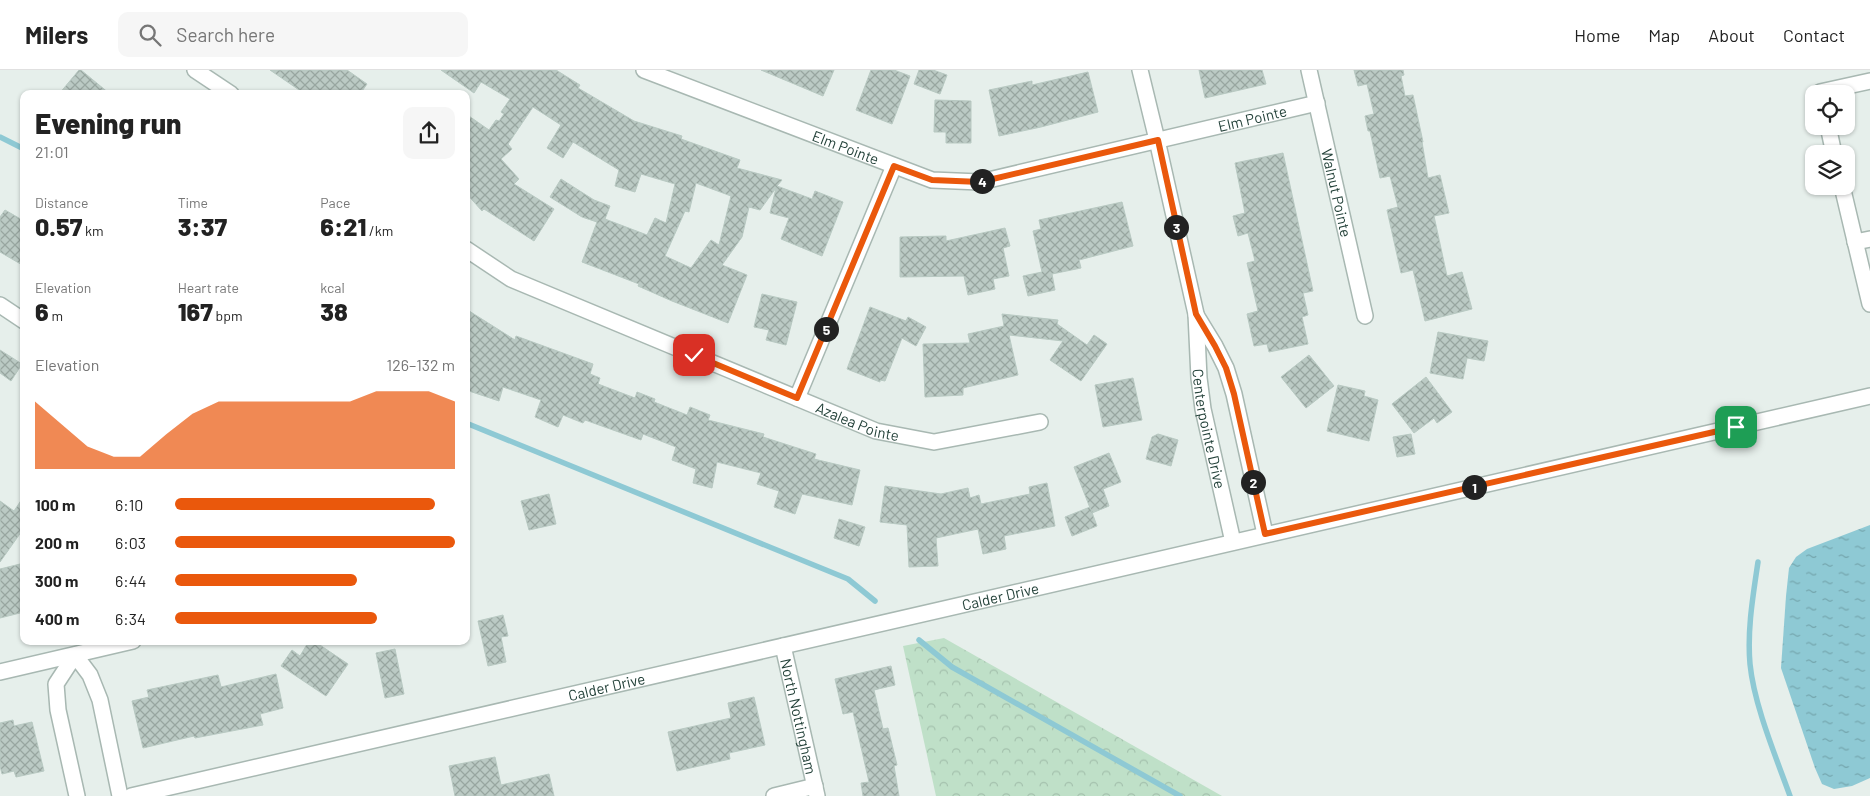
<!DOCTYPE html>
<html lang="en">
<head>
<meta charset="utf-8">
<style>
  :root { --surface:#fff; --page:#f6f6f6; --text:#222; --muted:#767676; --line:#e0e0e0; --accent:#ea580c }
  body { margin:0; font-family:Barlow,sans-serif; background:var(--page); color:var(--text); height:100vh; display:flex; flex-direction:column; font-size:19px; white-space:nowrap }
  * { box-sizing:border-box; margin:0 }
  p { font-size:16px; color:var(--muted) }
  .icon { flex:none; width:28px; height:28px; fill:none; stroke:currentColor; stroke-width:2; stroke-linecap:round; stroke-linejoin:round }
  .map { position:relative; flex:1; overflow:hidden }
  .sheet { position:absolute; left:20px; top:20px; width:450px; height:555px; display:flex; flex-direction:column; background:var(--surface); border-radius:10px; box-shadow:0 1px 4px #0004 }
  .sheet>* { flex:none }
  .tools { position:absolute; left:1805px; top:15px; display:grid; gap:10px }
  .tools a { display:grid; place-items:center; width:50px; height:50px; border-radius:10px; background:var(--surface); box-shadow:0 1px 4px #0004; font-size:25px }
  .pin { position:absolute; display:grid; place-items:center; width:42px; height:42px; color:#fff; margin:-21px; border-radius:10px; box-shadow:0 2px 8px #0006 }
  .km { position:absolute; width:25px; height:25px; margin:-12px; border-radius:50%; background:#222; color:#fff; font-size:14px; line-height:25px; text-align:center }
  .round { display:grid; place-items:center; flex:none; width:52px; height:52px; border-radius:10px; background:var(--page) }
  .headline { display:flex; align-items:center; justify-content:space-between; height:85px; padding:0 15px }
  h1 { font-size:28px; font-weight:800; line-height:38px }
  .metrics { display:grid; grid-template-columns:repeat(3,1fr); gap:8px; height:85px; padding:5px 15px }
  .metrics div { display:grid; align-content:center }
  .metrics b { font-size:25px; font-weight:800 }
  .metrics small { font-size:14px; font-weight:400 }
  .metrics p { font-size:14px }
  .chart { height:140px; padding:10px 15px }
  .chart p { display:flex; justify-content:space-between }
  .chart svg { width:100%; height:90px; margin-top:5px; fill:var(--accent); opacity:.7 }
  ul { padding:0 15px; list-style:none; font-size:16px }
  li { display:grid; grid-template-columns:80px 60px 1fr; align-items:center; height:38px }
  li i { height:12px; border-radius:6px; background:var(--accent) }
  header { display:flex; align-items:center; gap:30px; box-sizing:border-box; height:70px; padding:0 25px; background:var(--surface); border-bottom:1px solid var(--line) }
  header strong { font-size:24px }
  nav { display:flex; gap:28px; margin-inline-start:auto; font-size:18px }
  .search { width:350px; height:45px; background:var(--page); display:flex; align-items:center; gap:12px; box-sizing:border-box; padding:0 18px; border-radius:10px; color:var(--muted); font-size:19px }
  .map>svg:first-child { display:block }
  .forest { fill:url(#forest-crowns) }
  .water { fill:url(#water-ripples) }
  .lines { fill:none; stroke-linecap:round; stroke-linejoin:round }
  .stream { stroke:#8ec9d4; stroke-width:5.5 }
  .building { fill:url(#building-cross-hatch); stroke:#b8c9c2; fill-rule:evenodd }
  .minor-casing { stroke:#a8b8b2; stroke-width:18 }
  .minor { stroke:#fff; stroke-width:15 }
  .route-casing { stroke:#fff; stroke-width:10 }
  .route { stroke:#ea580c; stroke-width:6 }
  .labels { text-anchor:middle; dominant-baseline:central; stroke-width:4; stroke-linejoin:round; paint-order:stroke }
  .street-label { font-size:15px; fill:#24423a; stroke:#f7fbf9 }
</style>
</head>
<body>
<header>
<strong>Milers</strong>
<div class="search"><svg class="icon" aria-label="search" viewBox="0 0 24 24"><circle cx="10" cy="10" r="6"/><path d="M15 15l6 6"/></svg>Search here</div>
<nav><a>Home</a><a>Map</a><a>About</a><a>Contact</a></nav>
</header>
<div class="map">
<svg width="1870" height="726" viewBox="0 0 1870 726">
  <defs>
    <pattern id="forest-crowns" width="20" height="18" patternUnits="userSpaceOnUse" patternTransform="scale(1.25)"><rect width="20" height="18" fill="#bfe0c8"/><path d="M2 6a3 3 0 1 1 6 0M12 15a3 3 0 1 1 6 0" fill="none" stroke="#a4c1ad"/></pattern>
    <pattern id="water-ripples" width="26" height="14" patternUnits="userSpaceOnUse" patternTransform="scale(1.25)"><rect width="26" height="14" fill="#8ec9d4"/><path d="M2 4q2-2 4 0t4 0M15 11q2-2 4 0t4 0" fill="none" stroke="#74a5ad"/></pattern>
    <pattern id="building-cross-hatch" width="8" height="8" patternUnits="userSpaceOnUse" patternTransform="scale(1.25)"><rect width="8" height="8" fill="#bbcac4"/><path d="M0 0l8 8M0 8l8-8" fill="none" stroke="#98a6a0"/></pattern>
  </defs>
  <rect width="100%" height="100%" fill="#e6efeb"/>
  <path class="forest" d="M 944,568 L 1222,726 L 936,726 L 903,576 Z"/>
  <path class="water" d="M 1870,455 L 1870,708 L 1852,716 L 1834,719 L 1822,714 L 1815,698 L 1781,598 L 1786,526 L 1789,498 L 1796,487 L 1807,479 Z"/>
  <g class="lines">
    <g class="stream">
      <path d="M 0,67 L 24,79"/>
      <path d="M 466,353 L 848,509 L 875,531"/>
      <path d="M 1758,492 C 1753,526 1747,560 1750,594 C 1754,635 1776,687 1790,726"/>
      <path d="M 919,570 L 952,597 L 1180,726"/>
    </g>
  </g>
  <g class="building">
    <path d="M 79,0 L 81,0 L 110,24 L 59,24 Z"/>
    <path d="M 270,0 L 347,0 L 367,14 L 360,24 L 305,24 Z"/>
    <path d="M 441,0 L 556,0 L 580,15 L 578,18 L 634,51 L 682,66 L 681,69 L 740,90 L 737,98 L 782,110 L 777,116 L 812,129 L 815,121 L 843,132 L 822,186 L 781,169 L 789,148 L 770,143 L 776,118 L 760,140 L 749,137 L 742,167 L 722,195 L 747,205 L 728,253 L 672,231 L 638,216 L 639,214 L 582,192 L 597,152 L 582,147 L 550,127 L 561,109 L 594,130 L 610,136 L 605,149 L 647,165 L 655,148 L 666,153 L 675,114 L 641,104 L 635,122 L 615,116 L 619,100 L 573,72 L 563,88 L 547,78 L 561,55 L 533,37 L 508,74 L 512,79 L 501,89 L 519,109 L 514,114 L 554,139 L 534,171 L 484,139 L 482,141 L 466,123 L 466,44 L 489,60 L 496,50 L 499,51 L 504,44 L 501,42 L 510,29 L 481,12 L 474,23 ZM 696,113 L 731,126 L 719,175 L 711,170 L 691,198 L 665,186 L 685,141 L 689,142 Z"/>
    <path d="M 761,0 L 834,0 L 823,26 Z"/>
    <path d="M 871,0 L 894,0 L 910,6 L 892,54 L 856,40 Z"/>
    <path d="M 919,0 L 933,0 L 947,5 L 940,24 L 914,14 Z"/>
    <path d="M 1199,0 L 1262,0 L 1266,14 L 1205,28 Z"/>
    <path d="M 1354,0 L 1403,0 L 1404,5 L 1401,6 L 1405,26 L 1413,25 L 1423,72 L 1422,72 L 1428,108 L 1440,105 L 1449,143 L 1434,146 L 1447,206 L 1462,202 L 1472,239 L 1425,251 L 1413,200 L 1401,203 L 1387,140 L 1398,137 L 1390,106 L 1380,108 L 1370,61 L 1368,61 L 1365,46 L 1374,44 L 1367,14 L 1358,16 Z"/>
    <path d="M 1088,2 L 1098,42 L 1041,57 L 999,66 L 989,20 L 1032,11 L 1032,15 Z"/>
    <path d="M 935,30 L 971,31 L 971,73 L 946,73 L 946,62 L 934,62 Z"/>
    <path d="M 1283,83 L 1313,221 L 1303,223 L 1308,245 L 1302,247 L 1308,274 L 1269,282 L 1267,274 L 1254,276 L 1247,244 L 1258,241 L 1247,193 L 1255,191 L 1248,163 L 1238,166 L 1233,146 L 1245,143 L 1235,93 Z"/>
    <path d="M 1122,132 L 1133,176 L 1079,190 L 1081,198 L 1052,204 L 1055,220 L 1028,226 L 1023,206 L 1042,202 L 1033,161 L 1041,159 L 1039,150 Z"/>
    <path d="M 5,140 L 24,151 L 24,196 L 0,182 L 0,147 Z"/>
    <path d="M 1005,158 L 1010,176 L 1003,178 L 1009,206 L 993,209 L 995,219 L 968,225 L 964,206 L 900,207 L 900,167 L 946,166 L 946,171 Z"/>
    <path d="M 762,224 L 797,232 L 786,275 L 766,270 L 769,260 L 754,257 Z"/>
    <path d="M 870,237 L 906,251 L 908,247 L 926,257 L 916,276 L 902,268 L 885,311 L 880,310 L 880,312 L 847,299 Z"/>
    <path d="M 466,239 L 515,270 L 516,266 L 593,294 L 590,304 L 600,308 L 598,314 L 635,328 L 637,322 L 655,329 L 654,332 L 687,345 L 690,337 L 710,345 L 708,350 L 764,364 L 763,367 L 816,384 L 814,389 L 860,400 L 852,435 L 802,424 L 795,444 L 774,437 L 779,421 L 757,414 L 761,403 L 717,392 L 712,418 L 693,413 L 696,399 L 672,390 L 676,377 L 643,364 L 641,370 L 585,350 L 583,353 L 563,345 L 558,357 L 535,347 L 541,330 L 503,317 L 499,331 L 466,320 Z"/>
    <path d="M 1002,244 L 1058,250 L 1057,254 L 1087,275 L 1094,265 L 1107,274 L 1081,311 L 1050,290 L 1063,271 L 1009,265 L 1018,305 L 963,318 L 963,325 L 925,327 L 923,274 L 970,273 L 968,264 L 1004,256 Z"/>
    <path d="M 1438,262 L 1488,271 L 1484,291 L 1467,288 L 1463,309 L 1430,303 Z"/>
    <path d="M 0,280 L 22,294 L 11,311 L 0,303 Z"/>
    <path d="M 1309,285 L 1334,316 L 1306,338 L 1281,307 Z"/>
    <path d="M 1426,307 L 1452,342 L 1437,353 L 1434,348 L 1414,363 L 1392,334 Z"/>
    <path d="M 1133,308 L 1142,350 L 1103,357 L 1095,315 Z"/>
    <path d="M 1338,315 L 1365,321 L 1364,326 L 1378,330 L 1369,371 L 1327,361 Z"/>
    <path d="M 1158,364 L 1178,370 L 1171,396 L 1146,389 L 1152,367 Z"/>
    <path d="M 1411,364 L 1415,384 L 1397,387 L 1393,367 Z"/>
    <path d="M 1109,383 L 1121,412 L 1103,419 L 1109,436 L 1092,443 L 1074,397 Z"/>
    <path d="M 1047,413 L 1055,456 L 1004,466 L 1006,479 L 983,484 L 978,459 L 936,468 L 938,496 L 909,497 L 907,455 L 880,452 L 885,416 L 941,424 L 968,418 L 970,428 L 979,425 L 981,434 L 1030,424 L 1029,417 Z"/>
    <path d="M 549,424 L 556,454 L 529,460 L 521,431 Z"/>
    <path d="M 24,426 L 24,458 L 0,492 L 0,431 L 14,441 Z"/>
    <path d="M 1090,437 L 1097,456 L 1072,466 L 1065,447 Z"/>
    <path d="M 839,449 L 865,457 L 859,476 L 834,468 Z"/>
    <path d="M 24,493 L 24,542 L 0,548 L 0,499 Z"/>
    <path d="M 503,545 L 508,566 L 501,567 L 506,592 L 488,596 L 478,551 Z"/>
    <path d="M 309,571 L 314,571 L 348,594 L 326,626 L 281,596 L 292,580 L 300,586 Z"/>
    <path d="M 395,579 L 404,624 L 385,628 L 376,583 Z"/>
    <path d="M 891,596 L 895,615 L 874,620 L 883,659 L 888,658 L 897,695 L 894,696 L 899,726 L 863,726 L 861,713 L 869,712 L 853,642 L 843,644 L 835,609 Z"/>
    <path d="M 276,604 L 283,638 L 260,644 L 263,655 L 195,668 L 194,666 L 143,678 L 132,631 L 149,627 L 147,620 L 218,605 L 221,617 Z"/>
    <path d="M 754,627 L 765,675 L 729,683 L 730,689 L 677,701 L 668,662 L 731,648 L 728,633 Z"/>
    <path d="M 13,650 L 14,656 L 32,652 L 44,701 L 16,707 L 14,701 L 2,704 L 0,696 L 0,653 Z"/>
    <path d="M 495,687 L 501,715 L 549,704 L 554,726 L 455,726 L 449,696 Z"/>
  </g>
  <g class="lines">
    <g class="minor-casing">
      <g id="minor">
        <path d="M 195,0 L 231,24"/>
        <path id="s1" d="M 644,0 L 932,110 L 980,112 L 1317,33"/>
        <path id="s2" d="M 1140,0 L 1157,70 L 1196,244 L 1199,308 L 1203,339 L 1233,472"/>
        <path id="s3" d="M 1309,0 L 1365,246"/>
        <path d="M 1820,24 L 1820,22 L 1870,11"/>
        <path d="M 1828,56 L 1834,84"/>
        <path d="M 1842,116 L 1870,234"/>
        <path d="M 1855,172 L 1870,169"/>
        <path id="s4" d="M 466,179 L 511,209 L 876,361 L 934,372 L 1040,352"/>
        <path d="M 0,235 L 24,251"/>
        <path d="M 1196,245 L 1215,276 L 1226,298 L 1234,324 L 1265,464"/>
        <path d="M 797,328 L 894,96"/>
        <path id="s5" d="M 783,576 L 817,726"/>
        <path d="M 0,602 L 133,571"/>
        <path d="M 77,726 L 58,640 L 56,614 L 75,585 L 90,605 L 100,630 L 120,726"/>
        <path id="s6" d="M 131,726 L 1870,326"/>
        <path d="M 774,726 L 815,716"/>
      </g>
    </g>
    <use href="#minor" class="minor"/>
  </g>
  <g class="lines">
    <g class="route-casing">
      <path id="route" d="M 694,285 L 797,328 L 894,96 L 932,110 L 980,112 L 1158,70 L 1196,244 L 1215,276 L 1226,298 L 1234,324 L 1265,464 L 1736,357"/>
    </g>
    <use href="#route" class="route"/>
  </g>
  <g class="labels">
    <g class="street-label">
      <text stroke="none"><textPath href="#s1" startOffset="636">Elm Pointe</textPath></text>
      <text stroke="none"><textPath href="#s1" startOffset="216">Elm Pointe</textPath></text>
      <text stroke="none"><textPath href="#s3" startOffset="126">Walnut Pointe</textPath></text>
      <text stroke="none"><textPath href="#s4" startOffset="429">Azalea Pointe</textPath></text>
      <text stroke="none"><textPath href="#s2" startOffset="366">Centerpointe Drive</textPath></text>
      <text stroke="none"><textPath href="#s6" startOffset="892">Calder Drive</textPath></text>
      <text stroke="none"><textPath href="#s6" startOffset="488">Calder Drive</textPath></text>
      <text stroke="none"><textPath href="#s5" startOffset="72">North Nottingham</textPath></text>
    </g>
  </g>
</svg>
<div class="tools">
<a><svg class="icon" aria-label="locate" viewBox="0 0 24 24"><circle cx="12" cy="12" r="6"/><path d="M12 2v4M12 18v4M2 12h4M18 12h4"/></svg></a>
<a><svg class="icon" aria-label="layers" viewBox="0 0 24 24"><path d="M12 4l9 5-9 5-9-5zM3 14l9 5 9-5"/></svg></a>
</div>
<div class="pin" style="left:1736px;top:357px;background:#1e9e55"><svg class="icon" aria-label="arrive" viewBox="0 0 24 24"><path d="M6 21V4h12l-3 4 3 4H6"/></svg></div>
<div class="pin" style="left:694px;top:285px;background:#d93025"><svg class="icon" aria-label="check" viewBox="0 0 24 24"><path d="M5 12l5 5 9-10"/></svg></div>
<b class="km" style="left:1474px;top:417px">1</b>
<b class="km" style="left:1253px;top:412px">2</b>
<b class="km" style="left:1176px;top:157px">3</b>
<b class="km" style="left:982px;top:111px">4</b>
<b class="km" style="left:826px;top:259px">5</b>
<section class="sheet">
<div class="headline"><div><h1>Evening run</h1><p>21:01</p></div><a class="round"><svg class="icon" aria-label="share" viewBox="0 0 24 24"><path d="M12 15V3M7 8l5-5 5 5M5 13v7h14v-7"/></svg></a></div>
<div class="metrics">
<div><p>Distance</p><b>0.57<small> km</small></b></div>
<div><p>Time</p><b>3:37</b></div>
<div><p>Pace</p><b>6:21<small> /km</small></b></div>
</div>
<div class="metrics">
<div><p>Elevation</p><b>6<small> m</small></b></div>
<div><p>Heart rate</p><b>167<small> bpm</small></b></div>
<div><p>kcal</p><b>38</b></div>
</div>
<div class="chart"><p><span>Elevation</span>126–132 m</p>
<svg viewBox="0 0 160 44" preserveAspectRatio="none"><path d="M0 44V11L10 22L20 33L30 38L40 38L50 27L60 17L70 11L80 11L90 11L100 11L110 11L120 11L130 6L140 6L150 6L160 11V44z"/></svg>
</div>
<ul>
<li><b>100 m</b>6:10<i style="width:93%"></i></li>
<li><b>200 m</b>6:03<i style="width:100%"></i></li>
<li><b>300 m</b>6:44<i style="width:65%"></i></li>
<li><b>400 m</b>6:34<i style="width:72%"></i></li>
</ul>
</section>
</div>
</body>
</html>
